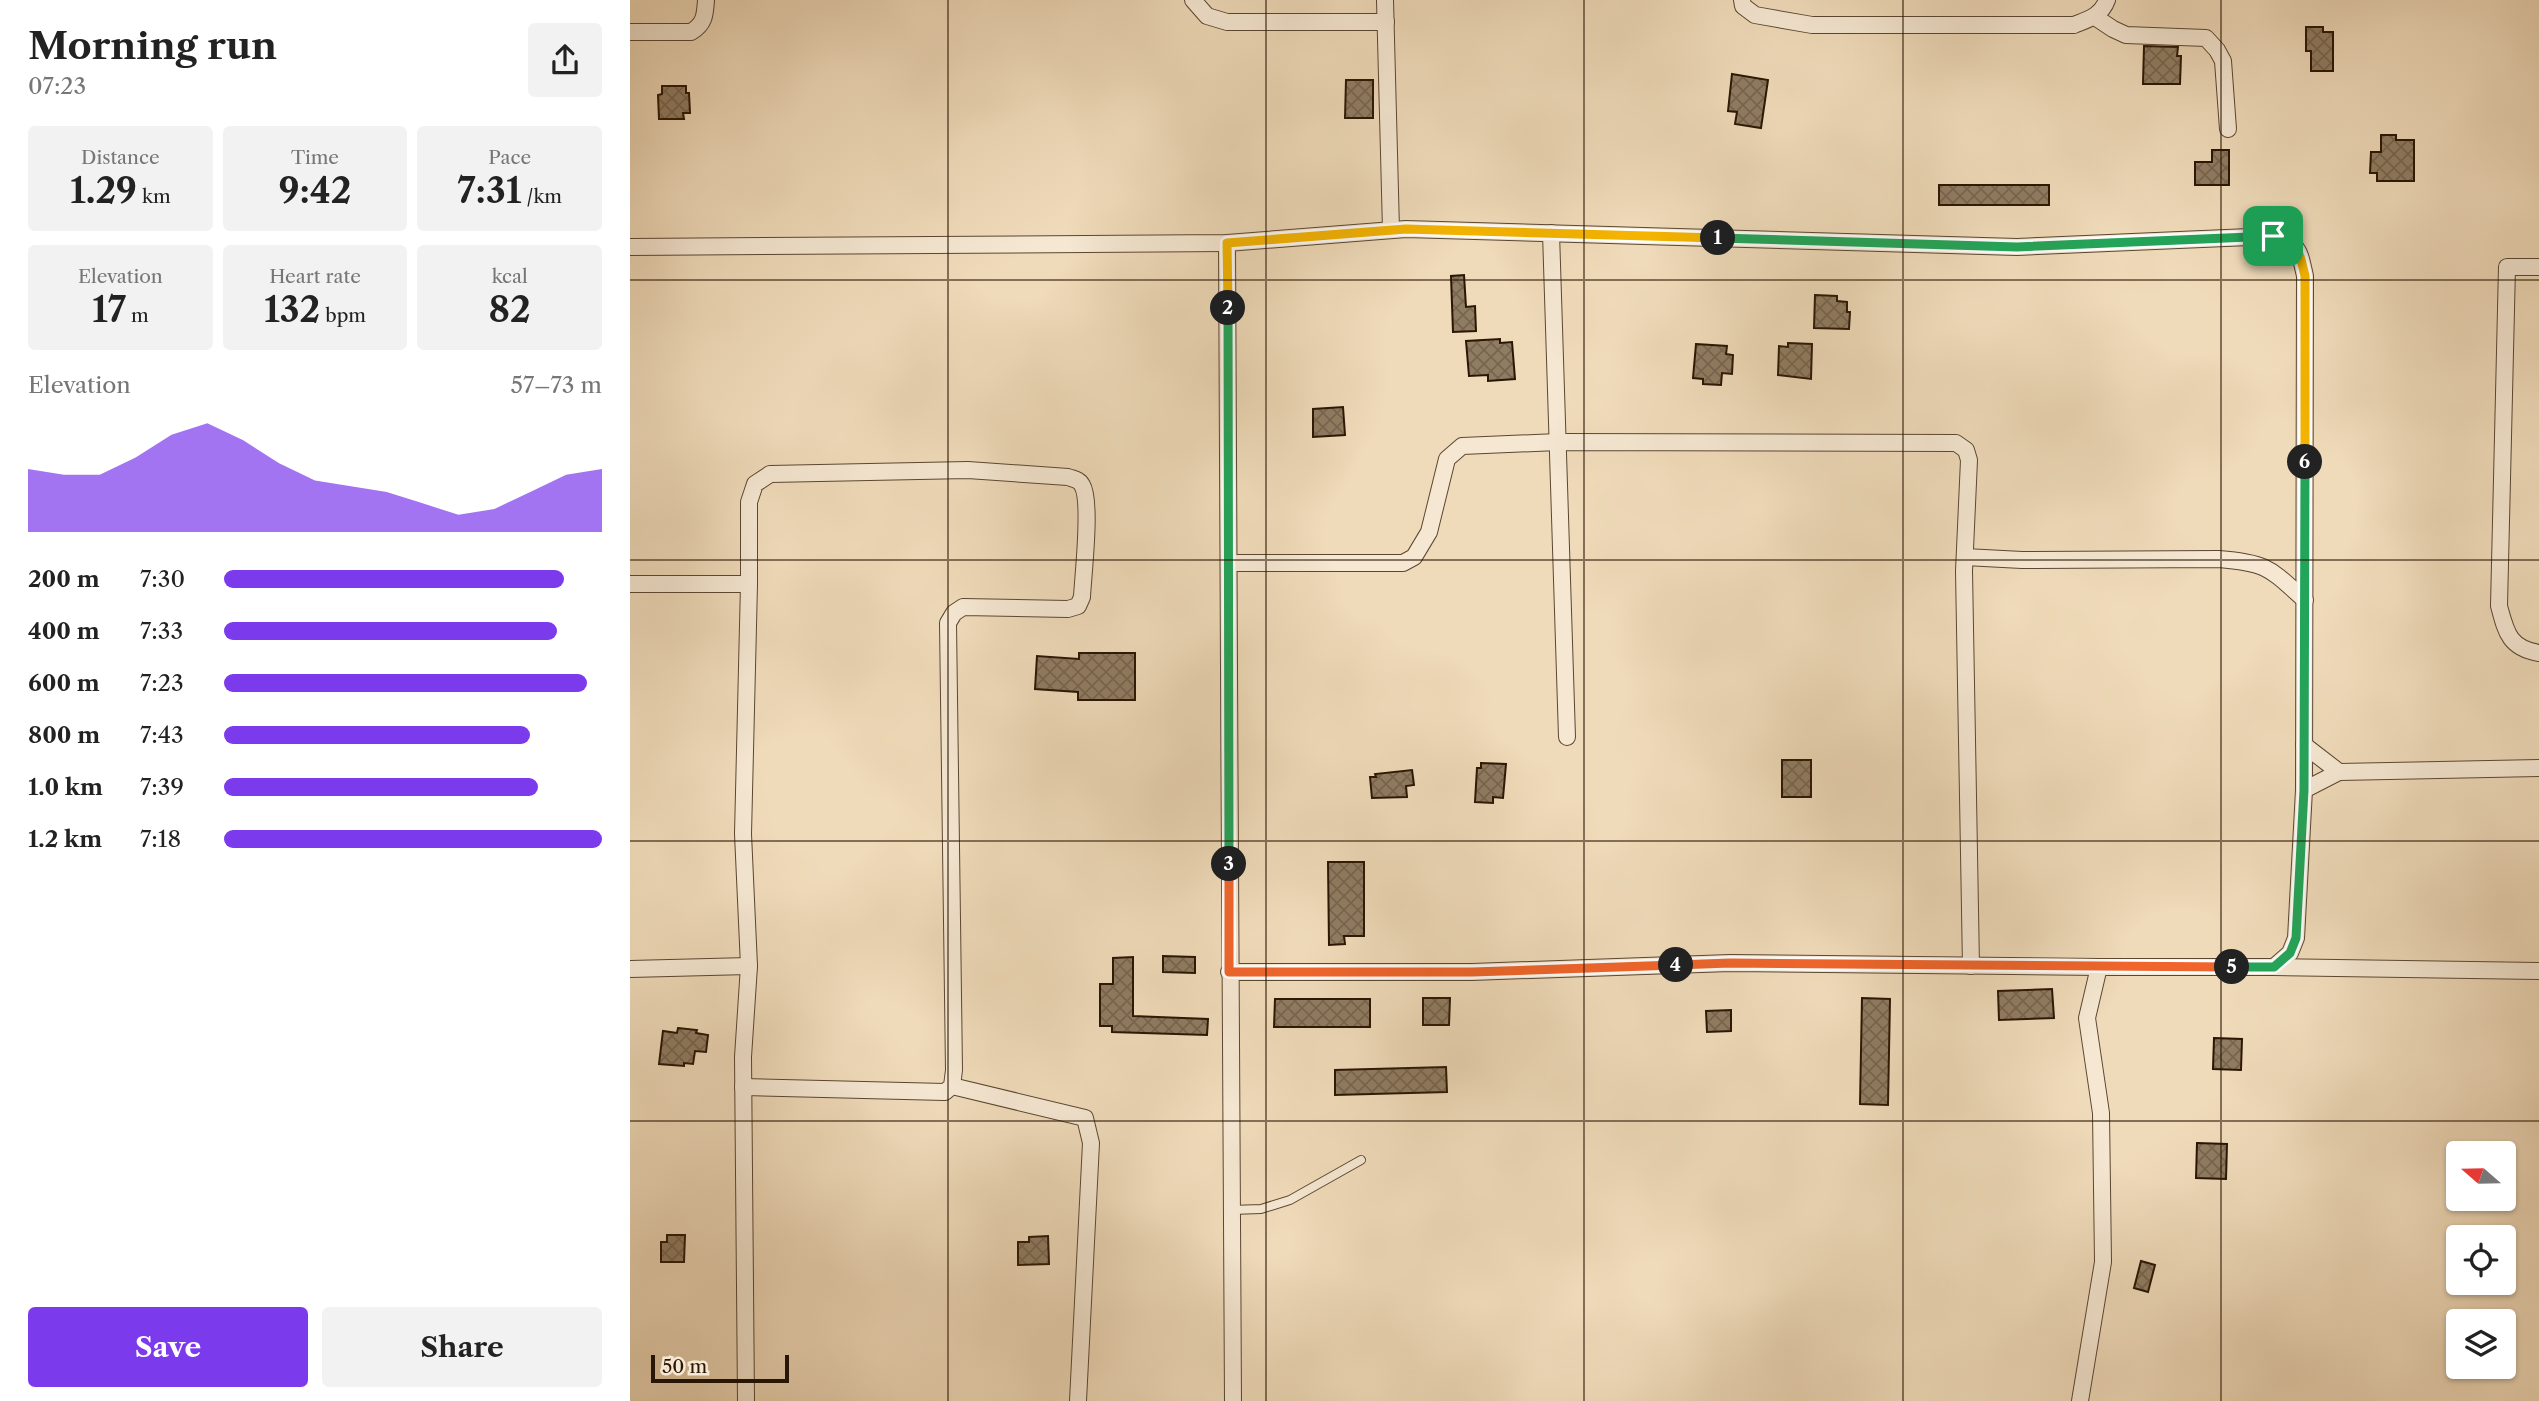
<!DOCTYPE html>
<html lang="en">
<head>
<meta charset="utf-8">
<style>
  :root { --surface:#fff; --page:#f2f2f2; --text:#222; --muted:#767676; --accent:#7c3aed }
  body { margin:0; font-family:"Libre Caslon Text",serif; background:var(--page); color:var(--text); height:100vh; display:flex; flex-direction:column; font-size:26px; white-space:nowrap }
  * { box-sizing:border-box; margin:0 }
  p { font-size:23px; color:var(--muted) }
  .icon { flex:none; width:38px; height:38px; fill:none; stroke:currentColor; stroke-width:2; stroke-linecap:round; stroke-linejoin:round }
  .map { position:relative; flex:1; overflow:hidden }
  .panel { display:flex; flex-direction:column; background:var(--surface); width:630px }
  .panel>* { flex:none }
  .needle { width:46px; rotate:290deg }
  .buttons { position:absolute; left:1816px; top:1141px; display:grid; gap:14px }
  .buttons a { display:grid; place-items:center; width:70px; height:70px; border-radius:7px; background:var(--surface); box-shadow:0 2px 5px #0004; font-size:35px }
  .scale { position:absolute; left:21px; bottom:18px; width:138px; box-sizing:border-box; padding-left:7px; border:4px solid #2a1604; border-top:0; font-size:19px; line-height:24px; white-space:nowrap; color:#2a1604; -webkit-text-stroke:5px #f5e7d2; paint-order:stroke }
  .pin { position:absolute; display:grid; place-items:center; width:60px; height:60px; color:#fff; margin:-30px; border-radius:14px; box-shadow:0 4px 10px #0006 }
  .km { position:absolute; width:35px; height:35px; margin:-18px; border-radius:50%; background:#222; color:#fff; font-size:19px; line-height:35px; text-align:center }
  .round { display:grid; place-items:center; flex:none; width:74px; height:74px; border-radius:7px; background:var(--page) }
  .summary { display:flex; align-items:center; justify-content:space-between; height:119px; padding:0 28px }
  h1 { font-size:38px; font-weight:700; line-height:52px }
  .figures { display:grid; grid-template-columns:repeat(3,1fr); gap:10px; height:119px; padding:7px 28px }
  .figures div { display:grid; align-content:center; border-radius:7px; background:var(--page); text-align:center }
  .figures b { font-size:35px; font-weight:700 }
  .figures small { font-size:19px; font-weight:400 }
  .figures p { font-size:19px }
  .chart { height:196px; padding:14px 28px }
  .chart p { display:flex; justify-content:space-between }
  .chart svg { width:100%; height:126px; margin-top:7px; fill:var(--accent); opacity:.7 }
  .cta { display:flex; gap:14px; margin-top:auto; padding:14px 28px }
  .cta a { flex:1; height:80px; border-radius:7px; background:var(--accent); color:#fff; font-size:28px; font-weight:700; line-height:80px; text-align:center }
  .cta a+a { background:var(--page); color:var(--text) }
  ul { padding:0 28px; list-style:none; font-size:23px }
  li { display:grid; grid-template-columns:112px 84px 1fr; align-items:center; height:52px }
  li i { height:18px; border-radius:9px; background:var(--accent) }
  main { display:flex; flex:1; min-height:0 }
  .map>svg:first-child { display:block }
  .building { fill:url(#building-cross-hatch); stroke:#2a1604; stroke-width:2 }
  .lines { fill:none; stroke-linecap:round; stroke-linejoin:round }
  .lane-casing { stroke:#5b4731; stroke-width:10 }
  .street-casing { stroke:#5b4731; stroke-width:18 }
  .lane { stroke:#f5e7d2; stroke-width:8 }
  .street { stroke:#f5e7d2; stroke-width:16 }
  .split-1-casing { stroke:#fff; stroke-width:14 }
  .split-2-casing { stroke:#fff; stroke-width:14 }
  .split-3-casing { stroke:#fff; stroke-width:14 }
  .split-4-casing { stroke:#fff; stroke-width:14 }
  .split-5-casing { stroke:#fff; stroke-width:14 }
  .split-6-casing { stroke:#fff; stroke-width:14 }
  .split-7-casing { stroke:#fff; stroke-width:14 }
  .split-1 { stroke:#22a559; stroke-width:9 }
  .split-2 { stroke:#f5b400; stroke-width:9 }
  .split-3 { stroke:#22a559; stroke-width:9 }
  .split-4 { stroke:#f0652b; stroke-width:9 }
  .split-5 { stroke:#f0652b; stroke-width:9 }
  .split-6 { stroke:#22a559; stroke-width:9 }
  .split-7 { stroke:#f5b400; stroke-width:9 }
  .grid { fill:none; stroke:#2a1604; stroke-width:2; stroke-opacity:0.55 }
</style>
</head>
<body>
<main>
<section class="panel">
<div class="summary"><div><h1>Morning run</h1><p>07:23</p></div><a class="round"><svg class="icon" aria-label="share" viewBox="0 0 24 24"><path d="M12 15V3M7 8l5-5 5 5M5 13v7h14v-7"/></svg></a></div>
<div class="figures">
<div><p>Distance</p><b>1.29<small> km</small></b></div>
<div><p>Time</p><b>9:42</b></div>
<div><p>Pace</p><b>7:31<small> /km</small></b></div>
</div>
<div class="figures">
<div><p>Elevation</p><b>17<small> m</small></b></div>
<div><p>Heart rate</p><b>132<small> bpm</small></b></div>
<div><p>kcal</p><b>82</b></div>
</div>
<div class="chart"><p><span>Elevation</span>57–73 m</p>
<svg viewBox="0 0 160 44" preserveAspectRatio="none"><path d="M0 44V22L10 24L20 24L30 18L40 10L50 6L60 12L70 20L80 26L90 28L100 30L110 34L120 38L130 36L140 30L150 24L160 22V44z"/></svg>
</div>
<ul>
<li><b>200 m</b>7:30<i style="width:90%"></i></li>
<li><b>400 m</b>7:33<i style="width:88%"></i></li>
<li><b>600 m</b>7:23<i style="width:96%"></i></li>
<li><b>800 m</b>7:43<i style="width:81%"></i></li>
<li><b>1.0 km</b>7:39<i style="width:83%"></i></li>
<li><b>1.2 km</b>7:18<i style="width:100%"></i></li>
</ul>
<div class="cta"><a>Save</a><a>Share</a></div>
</section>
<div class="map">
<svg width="1909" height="1401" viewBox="0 0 1909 1401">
  <defs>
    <pattern id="building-cross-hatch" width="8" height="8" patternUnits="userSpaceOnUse" patternTransform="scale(1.75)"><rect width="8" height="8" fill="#907c62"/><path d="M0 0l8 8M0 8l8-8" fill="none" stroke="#76654f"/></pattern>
  </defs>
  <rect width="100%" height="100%" fill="#efdab9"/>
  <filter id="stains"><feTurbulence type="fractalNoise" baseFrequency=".00286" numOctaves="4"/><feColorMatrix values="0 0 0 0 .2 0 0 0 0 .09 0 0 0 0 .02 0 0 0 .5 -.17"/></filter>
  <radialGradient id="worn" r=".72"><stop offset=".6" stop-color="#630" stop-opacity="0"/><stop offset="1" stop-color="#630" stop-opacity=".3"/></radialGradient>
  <g class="building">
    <path d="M 1676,27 L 1693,27 L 1693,32 L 1703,32 L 1703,71 L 1681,71 L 1681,51 L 1676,51 Z"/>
    <path d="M 1514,46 L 1548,47 L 1547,56 L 1551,56 L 1550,84 L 1513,84 Z"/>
    <path d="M 1102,74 L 1138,80 L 1131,128 L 1105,124 L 1107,112 L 1098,111 Z"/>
    <path d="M 716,80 L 743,80 L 743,118 L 715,118 Z"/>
    <path d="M 32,86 L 56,86 L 56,93 L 59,93 L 60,113 L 53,113 L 54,119 L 29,119 L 28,95 L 32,94 Z"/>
    <path d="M 1751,135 L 1766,135 L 1766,140 L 1784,140 L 1784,181 L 1747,181 L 1747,173 L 1740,173 L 1741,152 L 1751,152 Z"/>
    <path d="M 1582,150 L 1599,150 L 1599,185 L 1565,185 L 1565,162 L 1582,162 Z"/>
    <rect x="1309" y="185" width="110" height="20"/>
    <path d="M 834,275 L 836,307 L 845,306 L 846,331 L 823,332 L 821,276 Z"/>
    <path d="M 1185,295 L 1207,296 L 1207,301 L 1217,302 L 1217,312 L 1220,312 L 1219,329 L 1184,328 Z"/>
    <path d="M 870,339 L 870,343 L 882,342 L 885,379 L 858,381 L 858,375 L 839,376 L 836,341 Z"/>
    <path d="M 1158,343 L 1182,344 L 1181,379 L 1148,375 L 1149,346 L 1158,347 Z"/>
    <path d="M 1066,344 L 1097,346 L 1096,354 L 1103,355 L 1102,374 L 1092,373 L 1091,385 L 1073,384 L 1073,379 L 1063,378 Z"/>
    <path d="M 713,407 L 715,435 L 683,437 L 683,409 Z"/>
    <path d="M 449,653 L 505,653 L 505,700 L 448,700 L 448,692 L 405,689 L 407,656 L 449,659 Z"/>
    <rect x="1152" y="760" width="29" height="37"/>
    <path d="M 851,763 L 876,764 L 873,798 L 863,797 L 863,803 L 845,802 L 847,768 L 851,768 Z"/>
    <path d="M 782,770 L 784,785 L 776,786 L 777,797 L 742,798 L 740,777 L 746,777 L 745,774 Z"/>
    <path d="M 698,862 L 734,862 L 734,936 L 714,936 L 715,944 L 699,945 Z"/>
    <path d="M 533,956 L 565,957 L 565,973 L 533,972 Z"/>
    <path d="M 503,957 L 503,1016 L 578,1019 L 577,1035 L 482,1032 L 482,1026 L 470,1026 L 470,984 L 483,984 L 483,958 Z"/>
    <path d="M 1422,989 L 1424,1018 L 1369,1020 L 1368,991 Z"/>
    <path d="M 793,998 L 820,998 L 819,1025 L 793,1025 Z"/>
    <path d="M 1232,998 L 1260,999 L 1258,1105 L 1230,1104 Z"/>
    <path d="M 645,999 L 740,999 L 740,1027 L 644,1027 Z"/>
    <path d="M 1101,1010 L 1101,1031 L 1077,1032 L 1076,1011 Z"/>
    <path d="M 48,1028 L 67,1030 L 66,1033 L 78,1035 L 76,1052 L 65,1051 L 63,1064 L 54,1063 L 54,1066 L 29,1064 L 33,1031 L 47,1033 Z"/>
    <path d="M 1584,1038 L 1612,1039 L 1611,1070 L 1583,1069 Z"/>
    <path d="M 816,1067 L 817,1092 L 705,1095 L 705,1070 Z"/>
    <path d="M 1567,1143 L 1597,1144 L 1596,1179 L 1566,1178 Z"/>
    <path d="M 37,1235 L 55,1235 L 54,1262 L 31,1262 L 31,1242 L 37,1242 Z"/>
    <path d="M 418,1236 L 419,1264 L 388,1265 L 388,1242 L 399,1242 L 399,1237 Z"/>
    <path d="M 1511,1261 L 1525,1265 L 1518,1292 L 1504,1288 Z"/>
  </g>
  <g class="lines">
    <g class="lane-casing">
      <path id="lane" d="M 601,1210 L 631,1209 L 660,1200 L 731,1160"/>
    </g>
    <g class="street-casing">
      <g id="street">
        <path d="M 563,0 L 577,16 L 597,22 L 756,22"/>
        <path d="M 755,0 L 761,230"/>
        <path d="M 1112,0 L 1113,6 L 1125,15 L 1182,25 L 1444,25 C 1459,19 1471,16 1477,0"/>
        <path d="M 1465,17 L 1483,29 L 1496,35 L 1576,38 L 1587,50 L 1593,61 L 1598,129"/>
        <path d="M 0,32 L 61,32 C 75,24 75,14 76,0"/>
        <path d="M 921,233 L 937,737"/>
        <path d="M 597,243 C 600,629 599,1015 603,1401"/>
        <path d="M 0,247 L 597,243 L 776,229 L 1387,247 L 1643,236 C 1670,244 1669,250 1675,276 L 1674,790 L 1666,938 L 1660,953 L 1644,967 L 1469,967 L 1457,1018 L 1471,1113 L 1473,1262 L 1450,1401"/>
        <path d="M 1909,267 L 1877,267 L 1869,606 C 1876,632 1879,648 1909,653"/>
        <path d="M 1335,557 L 1392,560 L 1589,559 C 1638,563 1639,568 1675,600"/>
        <path d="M 600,563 L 773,563 L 784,557 L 799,532 L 817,459 L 832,446 L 928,442 L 1326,443 L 1336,450 L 1339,460 L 1334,571 L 1341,966"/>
        <path d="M 0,584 L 119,584 L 119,502 L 125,484 L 140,474 L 338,470 L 438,477 C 443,479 449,479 452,485 C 462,501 453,575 452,597 L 448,606 L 438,609 L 333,607 L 324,613 L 318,623 L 324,1070 L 322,1086 L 315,1092 L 113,1087"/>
        <path d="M 1674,745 L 1709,772"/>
        <path d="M 1674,790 L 1709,772 L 1909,768"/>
        <path d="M 1644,967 L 1909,971"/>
        <path d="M 0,969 L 119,966"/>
        <path d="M 599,972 L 842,972 L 1100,963 L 1469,967"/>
        <path d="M 322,1086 L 455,1118 L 461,1143 L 448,1401"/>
        <path d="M 116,1401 L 113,1057 L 119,966 L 113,834 L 119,584"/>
      </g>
    </g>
    <use href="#lane" class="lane"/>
    <use href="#street" class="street"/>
  </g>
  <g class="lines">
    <g class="split-1-casing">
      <path id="split-1" d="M 1088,238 L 1387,247 L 1643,236"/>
    </g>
    <g class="split-2-casing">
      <path id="split-2" d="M 598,308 L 597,243 L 776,229 L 1088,238"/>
    </g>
    <g class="split-3-casing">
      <path id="split-3" d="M 598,308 L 599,864"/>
    </g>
    <g class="split-4-casing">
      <path id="split-4" d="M 599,864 L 599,972 L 842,972 L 1046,965"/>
    </g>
    <g class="split-5-casing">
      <path id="split-5" d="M 1046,965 L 1100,963 L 1602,967"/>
    </g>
    <g class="split-6-casing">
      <path id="split-6" d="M 1602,967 L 1644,967 L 1660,953 L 1666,938 L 1674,790 L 1675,462"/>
    </g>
    <g class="split-7-casing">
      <path id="split-7" d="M 1643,236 C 1669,243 1669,251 1675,276 L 1675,462"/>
    </g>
    <use href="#split-1" class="split-1"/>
    <use href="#split-2" class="split-2"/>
    <use href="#split-3" class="split-3"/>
    <use href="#split-4" class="split-4"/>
    <use href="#split-5" class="split-5"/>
    <use href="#split-6" class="split-6"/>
    <use href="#split-7" class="split-7"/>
  </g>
  <path class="grid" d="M 318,0 L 318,1401M 636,0 L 636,1401M 954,0 L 954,1401M 1273,0 L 1273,1401M 1591,0 L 1591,1401M 0,280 L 1909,280M 0,560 L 1909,560M 0,841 L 1909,841M 0,1121 L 1909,1121"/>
  <rect width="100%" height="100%" filter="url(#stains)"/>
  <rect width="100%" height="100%" fill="url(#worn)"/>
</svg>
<div class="buttons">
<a><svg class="needle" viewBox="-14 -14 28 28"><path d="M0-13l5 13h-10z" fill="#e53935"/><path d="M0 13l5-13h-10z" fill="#767676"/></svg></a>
<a><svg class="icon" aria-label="locate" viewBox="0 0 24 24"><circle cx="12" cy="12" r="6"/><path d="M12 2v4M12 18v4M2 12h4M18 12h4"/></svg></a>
<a><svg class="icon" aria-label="layers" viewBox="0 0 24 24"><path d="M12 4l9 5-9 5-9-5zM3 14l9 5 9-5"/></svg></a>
</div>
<div class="scale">50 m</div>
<div class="pin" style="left:1643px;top:236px;background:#1e9e55"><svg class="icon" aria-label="arrive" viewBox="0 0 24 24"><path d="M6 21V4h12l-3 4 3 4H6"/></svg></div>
<b class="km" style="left:1088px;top:238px">1</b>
<b class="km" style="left:598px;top:308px">2</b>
<b class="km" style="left:599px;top:864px">3</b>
<b class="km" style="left:1046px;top:965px">4</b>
<b class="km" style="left:1602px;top:967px">5</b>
<b class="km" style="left:1675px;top:462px">6</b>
</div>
</main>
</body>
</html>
